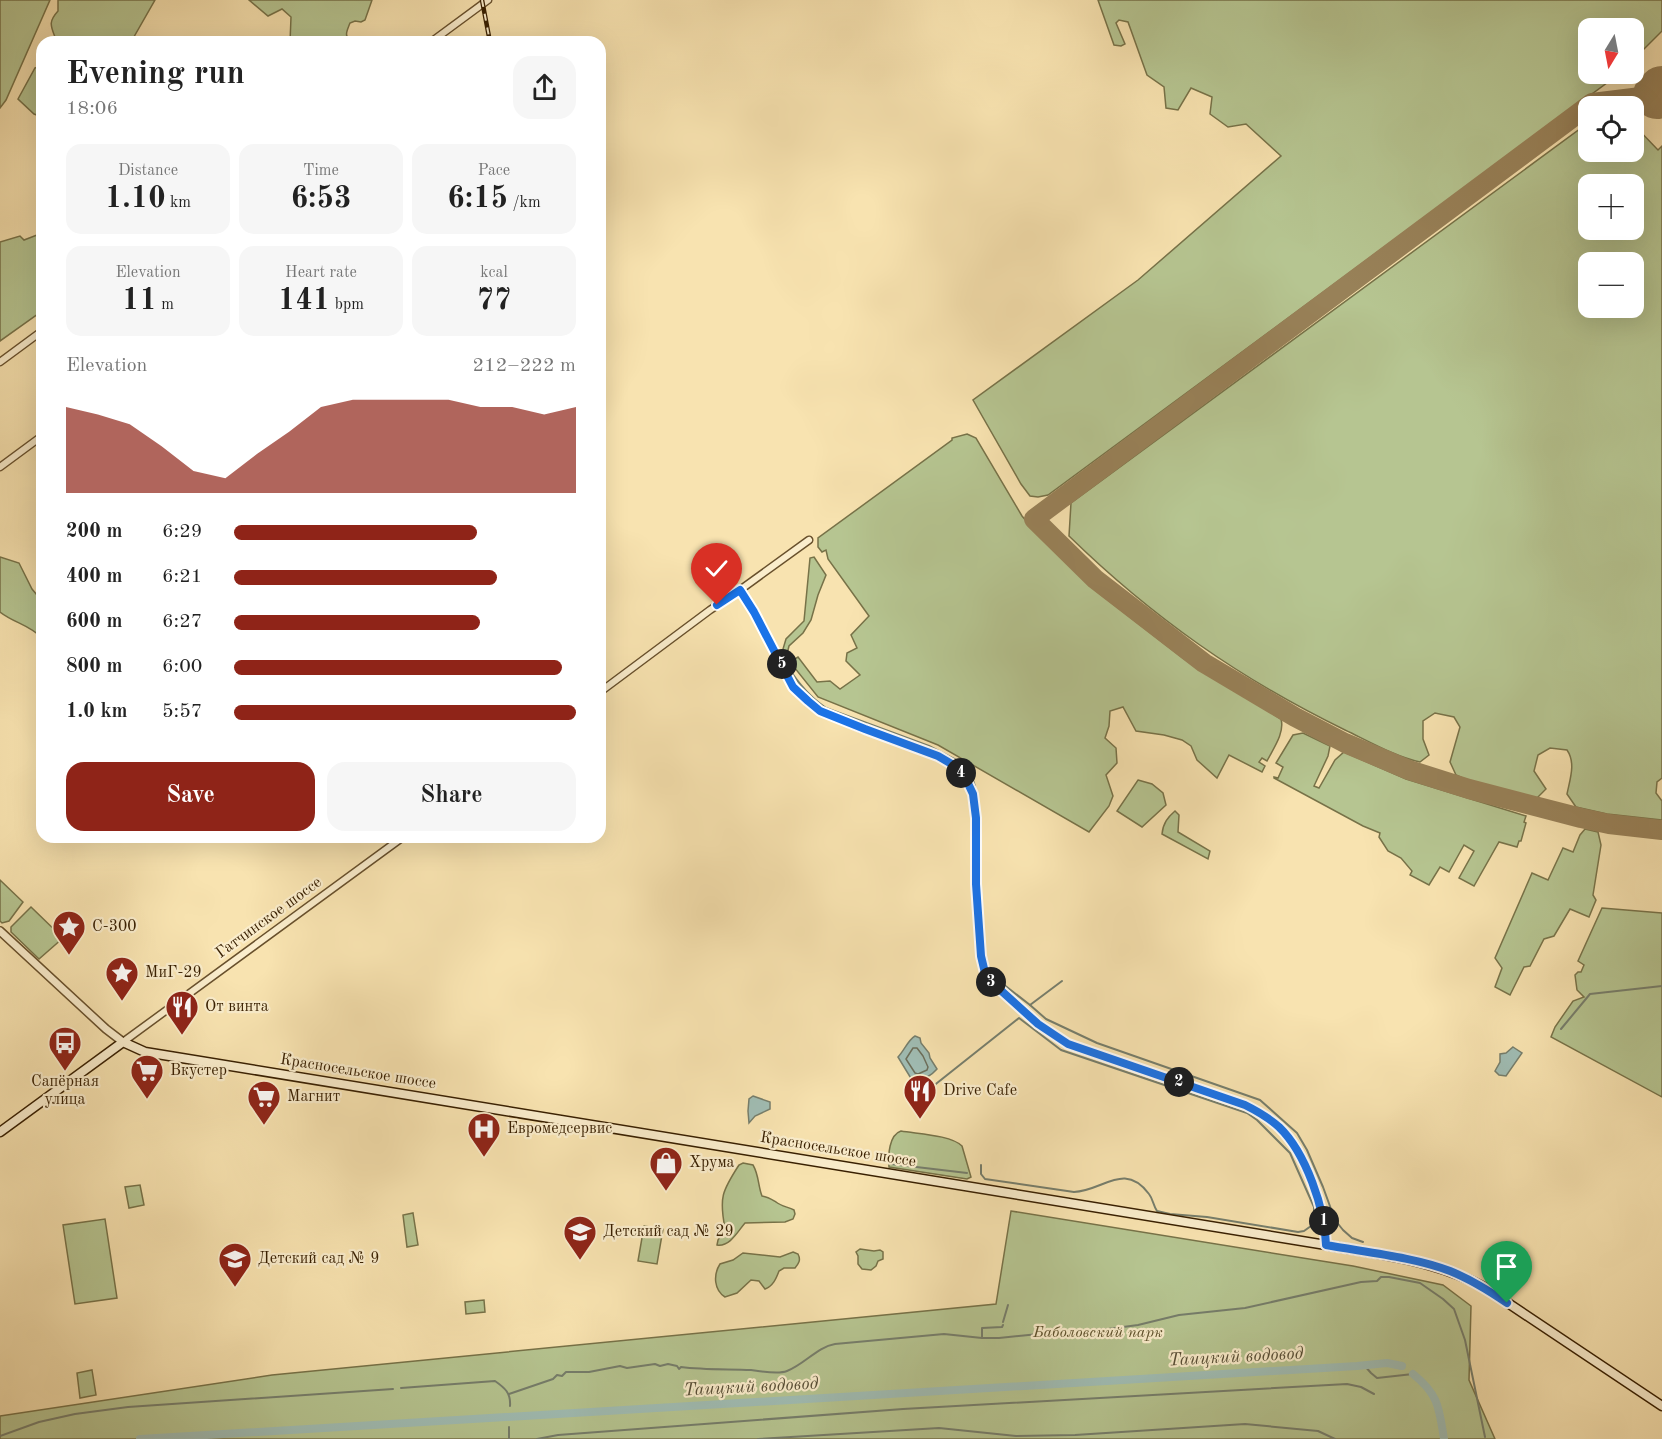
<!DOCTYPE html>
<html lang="en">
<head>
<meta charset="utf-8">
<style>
  :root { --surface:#fff; --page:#f6f6f6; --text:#222; --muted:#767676; --accent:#8f2418 }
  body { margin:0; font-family:"Old Standard TT",serif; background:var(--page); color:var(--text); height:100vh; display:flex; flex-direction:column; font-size:22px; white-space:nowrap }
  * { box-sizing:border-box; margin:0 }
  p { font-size:20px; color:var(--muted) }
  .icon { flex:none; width:33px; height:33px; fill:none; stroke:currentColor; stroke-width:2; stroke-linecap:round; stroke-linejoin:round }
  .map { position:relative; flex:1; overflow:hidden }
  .side { position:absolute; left:36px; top:36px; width:570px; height:807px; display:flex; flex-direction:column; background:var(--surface); border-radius:18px; box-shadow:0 6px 24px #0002 }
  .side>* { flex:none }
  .needle { width:39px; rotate:190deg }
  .fabs { position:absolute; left:1578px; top:18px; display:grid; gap:12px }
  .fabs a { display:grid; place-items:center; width:66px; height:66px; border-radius:12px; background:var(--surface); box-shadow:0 6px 24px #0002; font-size:30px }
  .pin { position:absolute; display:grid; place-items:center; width:51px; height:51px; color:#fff; margin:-62px -26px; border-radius:50% 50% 50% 0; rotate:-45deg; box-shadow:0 0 6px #0007 }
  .pin .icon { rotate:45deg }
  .km { position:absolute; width:30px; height:30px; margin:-15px; border-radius:50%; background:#222; color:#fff; font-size:16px; line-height:30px; text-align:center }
  .round { display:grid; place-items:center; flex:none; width:63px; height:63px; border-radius:18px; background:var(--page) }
  .overview { display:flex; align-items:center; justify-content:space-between; height:102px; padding:0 30px }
  h1 { font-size:33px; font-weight:700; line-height:45px }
  .figures { display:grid; grid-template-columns:repeat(3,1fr); gap:9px; height:102px; padding:6px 30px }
  .figures div { display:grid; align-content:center; border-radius:15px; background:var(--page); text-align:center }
  .figures b { font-size:30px; font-weight:700 }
  .figures small { font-size:16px; font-weight:400 }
  .figures p { font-size:16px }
  .chart { height:168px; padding:12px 30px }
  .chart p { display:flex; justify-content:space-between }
  .chart svg { width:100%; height:108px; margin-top:6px; fill:var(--accent); opacity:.7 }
  .action { display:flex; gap:12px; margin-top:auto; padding:12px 30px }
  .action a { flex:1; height:69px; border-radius:18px; background:var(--accent); color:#fff; font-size:24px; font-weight:700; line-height:69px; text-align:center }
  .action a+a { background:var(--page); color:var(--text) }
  ul { padding:0 30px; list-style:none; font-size:20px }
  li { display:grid; grid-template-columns:96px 72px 1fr; align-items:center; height:45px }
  li i { height:15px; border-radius:8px; background:var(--accent) }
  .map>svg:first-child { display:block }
  .green { fill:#b6c591; stroke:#777248; stroke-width:1.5; fill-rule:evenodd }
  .water { fill:#a0bdb4; stroke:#767e6c; stroke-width:1.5 }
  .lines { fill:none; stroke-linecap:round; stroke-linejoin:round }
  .shore { stroke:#6c6e5a; stroke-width:1.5 }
  .stream { stroke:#767e6c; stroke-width:2 }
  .canal { stroke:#a0bdb4; stroke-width:8 }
  .taxiway { stroke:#988158; stroke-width:20 }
  .runway { stroke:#988158; stroke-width:48 }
  .minor-casing { stroke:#68502c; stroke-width:9 }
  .tertiary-casing { stroke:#68502c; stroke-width:10 }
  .secondary-casing { stroke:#381f00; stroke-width:11 }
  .minor { stroke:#faedcc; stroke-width:6 }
  .tertiary { stroke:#faedcc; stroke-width:7 }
  .secondary { stroke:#faedcc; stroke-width:8 }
  .rail-casing { stroke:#381f00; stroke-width:4.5 }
  .rail { stroke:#faedcc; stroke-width:2; stroke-dasharray:7; stroke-linecap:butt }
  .route-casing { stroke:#fff; stroke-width:12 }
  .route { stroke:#1a73e8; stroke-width:8 }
  .labels { text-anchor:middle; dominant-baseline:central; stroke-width:4.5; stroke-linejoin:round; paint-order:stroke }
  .street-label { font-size:16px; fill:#381f00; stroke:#faedcc }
  .poi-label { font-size:16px; fill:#381f00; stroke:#faedcc; text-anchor:start }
  .park-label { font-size:16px; font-style:italic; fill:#5e512c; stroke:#faedcc }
  .water-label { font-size:18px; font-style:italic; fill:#574e36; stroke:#faedcc }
</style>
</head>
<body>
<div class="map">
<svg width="1662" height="1439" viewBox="0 0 1662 1439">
  <rect width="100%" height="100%" fill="#f8e3b0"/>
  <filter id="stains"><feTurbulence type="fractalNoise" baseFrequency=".00333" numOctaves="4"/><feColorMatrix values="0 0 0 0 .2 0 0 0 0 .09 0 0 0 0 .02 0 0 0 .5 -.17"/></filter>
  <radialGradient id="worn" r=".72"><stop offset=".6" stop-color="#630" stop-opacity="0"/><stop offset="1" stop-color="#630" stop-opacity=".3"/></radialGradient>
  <g class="green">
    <path d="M 0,0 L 50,0 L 6,100 L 0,108 Z"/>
    <path d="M 58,0 L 155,0 L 131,42 L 51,42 L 55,37 C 50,25 49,21 58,11 Z"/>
    <path d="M 249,0 L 372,0 L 365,20 L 361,22 L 355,21 L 350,23 C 347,31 344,35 350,42 L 290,42 L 291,17 L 282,9 L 268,16 Z"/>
    <path d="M 1098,0 L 1662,0 L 1662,31 L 1634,59 L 1634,28 L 1588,28 L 1588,74 L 1619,74 L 1048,495 L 1038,497 L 1030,496 L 1021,484 L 973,400 L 1138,280 L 1281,156 L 1246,124 L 1228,127 L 1210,114 L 1212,97 L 1191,88 L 1178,110 L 1166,108 L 1164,87 L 1147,75 L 1128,22 L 1119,20 L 1116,23 L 1125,44 L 1121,46 L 1114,45 Z"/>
    <path d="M 42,66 L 42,117 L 34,114 L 18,99 L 35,68 Z"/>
    <path d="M 1588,123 L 1588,152 L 1634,152 L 1634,125 L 1658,150 L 1662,146 L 1662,778 L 1657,782 L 1656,793 L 1662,801 L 1662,820 L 1607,814 L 1576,807 L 1567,794 C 1570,779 1576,763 1567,750 L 1550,748 L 1538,755 L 1534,771 L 1546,789 L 1536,799 L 1471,782 L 1456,775 L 1450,762 L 1460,727 L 1454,717 L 1435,713 L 1423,721 L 1423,739 L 1429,755 L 1420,762 C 1396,757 1368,741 1345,730 C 1240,679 1152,617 1069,536 L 1071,503 ZM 1634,184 L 1634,230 L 1588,230 L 1588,184 ZM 1588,262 L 1634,262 L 1634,308 L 1588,308 Z"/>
    <path d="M 42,233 L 42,311 L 0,341 L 0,242 L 20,236 L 24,240 Z"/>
    <path d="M 967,434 L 976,438 L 1022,516 L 1034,530 L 1095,590 L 1184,659 L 1281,719 C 1285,733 1273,749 1267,761 L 1262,758 L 1259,762 L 1265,766 L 1262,772 L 1229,755 L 1217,778 L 1197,760 L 1191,746 L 1182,740 L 1164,735 L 1136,731 L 1123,707 L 1110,711 L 1109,726 L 1105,738 L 1116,748 L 1117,763 L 1106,775 L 1113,796 L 1109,806 L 1089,832 L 938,745 L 818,697 L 790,662 L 798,657 L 817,682 L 830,681 L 840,689 L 860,675 L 846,661 L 847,653 L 857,648 L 851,635 L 869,616 L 828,559 L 826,550 L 822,552 L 818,547 L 818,538 L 952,440 L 952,438 Z"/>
    <path d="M 0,557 L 19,563 L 32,589 L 42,601 L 42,638 C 30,625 14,623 0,612 Z"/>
    <path d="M 814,557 L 826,575 L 818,595 L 811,620 L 803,633 L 789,646 L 787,654 L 783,649 L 786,639 L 804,621 L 810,558 Z"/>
    <path d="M 1303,733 L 1330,746 L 1328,756 L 1314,786 L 1319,788 L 1335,760 L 1344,752 L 1406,779 L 1526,816 L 1524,822 L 1526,823 L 1521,841 L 1519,841 L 1517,847 L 1499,842 L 1474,886 L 1459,878 L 1474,851 L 1464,845 L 1449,872 L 1440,867 L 1429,885 L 1410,875 L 1412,871 L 1401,858 L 1388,851 L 1379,837 L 1380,833 L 1363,826 L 1274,778 L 1274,777 L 1278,778 L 1283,767 L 1276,763 L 1293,735 Z"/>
    <path d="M 1138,780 L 1152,784 L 1163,793 L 1166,805 L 1142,827 L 1117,811 Z"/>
    <path d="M 1175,811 L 1179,815 L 1178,832 L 1210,851 L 1208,859 L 1162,834 C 1163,823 1168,817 1175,811 Z"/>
    <path d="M 1585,829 L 1598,832 L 1601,845 L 1593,895 L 1596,900 L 1589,917 L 1570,909 L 1554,936 L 1544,939 L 1530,966 L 1524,967 L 1510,995 L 1495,987 L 1502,968 L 1495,958 L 1532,873 L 1548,880 L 1563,848 L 1573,852 L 1580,835 Z"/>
    <path d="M 0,880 L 23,902 L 9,921 L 2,923 L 0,921 Z"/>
    <path d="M 31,907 L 63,938 L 39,959 L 11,932 L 11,927 Z"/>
    <path d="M 1602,908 L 1662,913 L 1662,1097 L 1551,1037 L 1555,1027 L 1573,1001 L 1584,997 L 1577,990 L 1575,975 L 1578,972 L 1581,972 L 1584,965 L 1578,961 Z"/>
    <path d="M 901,1131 C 918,1134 951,1135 962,1146 L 971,1177 L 967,1179 L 889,1167 C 888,1155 889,1135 901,1131 Z"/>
    <path d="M 743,1163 L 753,1165 C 759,1175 758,1186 762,1196 C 768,1197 771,1199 776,1202 C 781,1206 788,1207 794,1210 L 795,1214 L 793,1219 L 785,1222 L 745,1223 C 738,1231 730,1247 717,1245 L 718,1240 L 725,1228 C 719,1198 722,1191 739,1165 Z"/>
    <path d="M 140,1185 L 144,1205 L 129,1208 L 125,1187 Z"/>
    <path d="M 1011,1211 L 1353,1266 L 1443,1285 L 1471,1306 L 1469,1380 L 1495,1439 L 0,1439 L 0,1416 L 272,1375 L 996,1304 Z"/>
    <path d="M 413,1213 L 418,1245 L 407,1247 L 403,1215 Z"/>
    <path d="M 105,1219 L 117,1298 L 75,1304 L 63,1225 Z"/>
    <path d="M 644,1226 L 663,1229 L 657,1264 L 638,1261 Z"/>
    <path d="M 860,1249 L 874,1251 L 880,1250 L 883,1252 L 883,1259 L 878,1261 L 876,1266 L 871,1270 L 862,1269 L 858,1264 L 858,1256 L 856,1252 Z"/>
    <path d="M 793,1252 L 798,1254 C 801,1260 799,1263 795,1268 L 784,1268 L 779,1271 C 776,1279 773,1286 765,1289 L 759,1281 L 751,1280 L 737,1293 L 725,1297 C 714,1290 713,1275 720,1264 L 733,1260 L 743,1253 L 780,1257 Z"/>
    <path d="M 484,1300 L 485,1312 L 466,1314 L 465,1302 Z"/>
    <path d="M 92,1370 L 96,1395 L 80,1398 L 77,1373 Z"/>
  </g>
  <g class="water">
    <path d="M 915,1036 L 920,1038 L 921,1043 L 929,1053 L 930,1058 L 937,1069 C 932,1075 922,1082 912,1080 L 898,1057 C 904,1051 908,1040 915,1036 Z"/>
    <path d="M 1513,1047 L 1522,1053 L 1506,1076 L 1499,1075 L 1495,1071 L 1500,1062 L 1500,1054 L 1506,1053 Z"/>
    <path d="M 753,1096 L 770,1102 L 770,1109 L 755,1116 L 749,1123 L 748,1111 L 749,1099 Z"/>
  </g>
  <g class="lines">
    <path class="shore" d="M 913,1048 L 917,1048 L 923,1056 L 928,1067 L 927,1070 L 918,1074 L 915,1073 L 906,1059 Z"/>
    <g class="stream">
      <path d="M 781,656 C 794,677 806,695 826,708 L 929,746 L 968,766 L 975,786"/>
      <path d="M 989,967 L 1003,984 L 1030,1005 L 1062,981"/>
      <path d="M 1030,1005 L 1046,1019 L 1097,1043 L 1260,1100 L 1297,1133 L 1307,1150 L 1323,1187 L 1335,1220 L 1343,1230 L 1352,1238 L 1363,1242"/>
      <path d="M 1561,1029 L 1590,994 L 1662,986"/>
      <path d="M 917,1081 L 911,1083 L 916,1091 L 932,1087 L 1019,1018 L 1061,1050 L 1247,1113 L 1257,1120 L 1290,1153 L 1314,1207 L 1314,1218 L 1311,1226 L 1304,1231 L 1298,1232 L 1207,1217 L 1170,1214 L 1157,1211 C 1153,1205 1153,1199 1149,1194 C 1124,1161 1103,1191 1074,1192 L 985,1179 L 981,1174 L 981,1165"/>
      <path d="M 891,1164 L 967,1173"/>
      <path d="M 1003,1322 L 1008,1305"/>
      <path d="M 982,1338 L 982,1328 L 1002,1327 L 1003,1325"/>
      <path d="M 1364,1365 L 1371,1373 L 1377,1378 L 1413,1374"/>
      <path d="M 401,1388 L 495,1381 C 505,1388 511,1393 510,1406"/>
      <path d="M 509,1394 L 553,1379 L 557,1375 L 562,1376 L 566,1372 L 589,1372 L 620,1366 L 627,1368 L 655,1364 L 660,1366 L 668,1364 L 677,1366 L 679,1369 L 681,1367 C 704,1370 727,1369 751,1370 C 762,1371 777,1375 787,1371 C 805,1364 817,1347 835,1344 L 944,1334 L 982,1338 L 999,1338 L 1069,1331 L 1108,1329 L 1138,1325 L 1179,1315 L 1245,1308 L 1361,1282 L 1377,1281 L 1381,1277 L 1389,1277 L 1420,1283 L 1443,1299 L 1454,1309 L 1465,1340 L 1485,1437"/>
      <path d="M 509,1427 L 509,1439"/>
      <path d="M 0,1436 L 39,1422 L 75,1414 L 128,1407 L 393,1389"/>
      <path d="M 537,1439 L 558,1435 L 903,1409 L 1347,1384 L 1361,1387 L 1374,1394"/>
      <path d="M 758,1439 L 939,1428 L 1016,1436 L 1075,1435 L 1245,1424 L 1318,1431 L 1335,1439"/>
    </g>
    <g class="canal">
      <path d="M 1413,1374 C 1439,1395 1439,1408 1444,1439"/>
      <path d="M 140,1439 L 1357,1366 L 1387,1363 L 1402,1366"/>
    </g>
    <path class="taxiway" d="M 1662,100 L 1657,95 L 1592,103 L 1034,519 L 1095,579 L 1204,663 L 1295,717 L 1345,743 L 1409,770 L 1469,789 L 1581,818 L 1609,824 L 1662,830"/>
    <path class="runway" d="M 1657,95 L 1662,90"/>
    <g class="minor-casing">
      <g id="minor">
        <path d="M 431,42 L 488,0"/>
        <path d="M 0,362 L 42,331"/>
        <path d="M 0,467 L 42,436"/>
        <path d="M 740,590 L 754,612 L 793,686 L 808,701 L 820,711 L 865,730 L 938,756 L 955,766 L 965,777 L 973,794 L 976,818 L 976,884 L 978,913 L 981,956 L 986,977 L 1038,1024 L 1068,1044 L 1245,1105 C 1258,1111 1270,1118 1280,1128 C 1306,1154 1325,1209 1326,1245"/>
        <path d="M 600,692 L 710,610 L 740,590 L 809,540"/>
        <path d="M 123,1042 L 403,837"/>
      </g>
    </g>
    <g class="tertiary-casing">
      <path id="tertiary" d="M 0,931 L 106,1029 L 123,1042"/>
    </g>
    <g class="secondary-casing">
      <path id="secondary" d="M 0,1132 L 123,1042 L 145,1052 L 1326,1245 C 1382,1255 1434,1260 1484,1287 L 1662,1406"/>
    </g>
    <use href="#minor" class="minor"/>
    <use href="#tertiary" class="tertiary"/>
    <use href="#secondary" class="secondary"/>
    <g class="rail-casing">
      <path id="rail" d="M 482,0 L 490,42"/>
    </g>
    <use href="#rail" class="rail"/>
  </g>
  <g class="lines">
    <g class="route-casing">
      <path id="route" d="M 717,605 L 740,590 L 754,612 L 793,687 L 808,701 L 820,711 L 865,729 L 938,756 L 955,766 L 965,777 L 973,794 L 976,818 L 976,884 L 978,913 L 981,956 L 986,977 L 1038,1024 L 1068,1044 L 1245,1105 C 1257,1111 1269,1118 1279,1127 C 1306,1153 1325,1209 1326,1245 C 1364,1252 1414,1257 1450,1271 C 1470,1279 1488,1290 1507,1303"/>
    </g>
    <use href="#route" class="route"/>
  </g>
  <defs>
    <g id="sight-pin" transform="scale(1.725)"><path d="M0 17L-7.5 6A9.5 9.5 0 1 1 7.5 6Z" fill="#8f2418" stroke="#faedcc"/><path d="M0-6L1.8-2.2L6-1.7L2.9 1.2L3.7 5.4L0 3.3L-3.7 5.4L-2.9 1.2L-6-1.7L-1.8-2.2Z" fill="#fff"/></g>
    <g id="restaurant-pin" transform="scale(1.725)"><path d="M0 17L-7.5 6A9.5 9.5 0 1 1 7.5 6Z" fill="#8f2418" stroke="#faedcc"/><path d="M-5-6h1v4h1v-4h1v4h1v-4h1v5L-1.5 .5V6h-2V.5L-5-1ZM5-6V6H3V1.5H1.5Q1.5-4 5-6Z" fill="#fff"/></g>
    <g id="bus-pin" transform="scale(1.725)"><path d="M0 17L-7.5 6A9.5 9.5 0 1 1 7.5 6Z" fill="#8f2418" stroke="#faedcc"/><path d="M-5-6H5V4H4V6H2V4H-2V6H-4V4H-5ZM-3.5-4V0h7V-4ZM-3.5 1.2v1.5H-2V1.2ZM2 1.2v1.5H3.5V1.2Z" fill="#fff"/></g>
    <g id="supermarket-pin" transform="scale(1.725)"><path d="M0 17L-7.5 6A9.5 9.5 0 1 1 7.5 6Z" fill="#8f2418" stroke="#faedcc"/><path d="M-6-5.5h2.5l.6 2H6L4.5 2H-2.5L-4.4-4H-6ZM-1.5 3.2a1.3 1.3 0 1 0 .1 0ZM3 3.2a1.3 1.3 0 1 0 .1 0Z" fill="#fff"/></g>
    <g id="hospital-pin" transform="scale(1.725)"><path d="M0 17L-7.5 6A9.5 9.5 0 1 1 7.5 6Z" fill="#8f2418" stroke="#faedcc"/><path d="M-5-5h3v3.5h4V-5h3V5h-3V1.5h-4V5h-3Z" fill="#fff"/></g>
    <g id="shop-pin" transform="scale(1.725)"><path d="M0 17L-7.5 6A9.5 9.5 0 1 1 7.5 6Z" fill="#8f2418" stroke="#faedcc"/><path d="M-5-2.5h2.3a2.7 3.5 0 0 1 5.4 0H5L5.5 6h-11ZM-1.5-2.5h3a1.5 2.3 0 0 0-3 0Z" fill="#fff"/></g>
    <g id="school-pin" transform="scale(1.725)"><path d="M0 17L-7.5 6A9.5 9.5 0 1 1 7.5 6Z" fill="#8f2418" stroke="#faedcc"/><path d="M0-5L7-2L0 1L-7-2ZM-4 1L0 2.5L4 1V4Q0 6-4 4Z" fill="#fff"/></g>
  </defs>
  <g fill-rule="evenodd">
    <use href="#sight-pin" x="69" y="927"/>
    <use href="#sight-pin" x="122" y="973"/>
    <use href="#restaurant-pin" x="182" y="1007"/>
    <use href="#bus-pin" x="65" y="1043"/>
    <use href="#supermarket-pin" x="147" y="1071"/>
    <use href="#restaurant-pin" x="920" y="1091"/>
    <use href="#supermarket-pin" x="264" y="1097"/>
    <use href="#hospital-pin" x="484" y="1129"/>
    <use href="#shop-pin" x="666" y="1163"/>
    <use href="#school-pin" x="580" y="1232"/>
    <use href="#school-pin" x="235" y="1259"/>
  </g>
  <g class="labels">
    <g class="street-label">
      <text transform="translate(269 918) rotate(-36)">Гатчинское шоссе</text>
      <text transform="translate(358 1072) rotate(9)">Красносельское шоссе</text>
      <text transform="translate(838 1150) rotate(9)">Красносельское шоссе</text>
    </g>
    <g class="poi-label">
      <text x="92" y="927">С-300</text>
      <text x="145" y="973">МиГ-29</text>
      <text x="205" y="1007">От винта</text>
      <text x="170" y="1071">Вкустер</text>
      <text x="65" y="1082" text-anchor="middle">Сапёрная<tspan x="65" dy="18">улица</tspan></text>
      <text x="943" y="1091">Drive Cafe</text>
      <text x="287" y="1097">Магнит</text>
      <text x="507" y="1129">Евромедсервис</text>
      <text x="689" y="1163">Хрума</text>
      <text x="603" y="1232">Детский сад № 29</text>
      <text x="258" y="1259">Детский сад № 9</text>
    </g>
    <g class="park-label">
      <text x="1098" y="1333">Баболовский парк</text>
    </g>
    <g class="water-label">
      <text transform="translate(1236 1357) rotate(-3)">Таицкий водовод</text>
      <text transform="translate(751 1387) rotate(-3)">Таицкий водовод</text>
    </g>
  </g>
  <rect width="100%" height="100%" filter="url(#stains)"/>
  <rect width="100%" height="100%" fill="url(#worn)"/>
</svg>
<div class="fabs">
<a><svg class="needle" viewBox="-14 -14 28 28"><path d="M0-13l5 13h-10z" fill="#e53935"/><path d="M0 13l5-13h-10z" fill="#767676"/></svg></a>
<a><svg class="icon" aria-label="locate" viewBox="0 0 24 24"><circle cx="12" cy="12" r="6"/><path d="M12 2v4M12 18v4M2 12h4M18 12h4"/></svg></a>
<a>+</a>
<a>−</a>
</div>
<div class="pin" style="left:1507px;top:1303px;background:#1e9e55"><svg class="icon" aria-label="arrive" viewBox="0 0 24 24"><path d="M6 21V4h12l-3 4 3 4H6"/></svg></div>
<div class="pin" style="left:717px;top:605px;background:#d93025"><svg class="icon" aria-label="check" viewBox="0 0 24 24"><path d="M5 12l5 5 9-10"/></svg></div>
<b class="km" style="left:1324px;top:1221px">1</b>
<b class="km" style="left:1179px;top:1082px">2</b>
<b class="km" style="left:991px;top:982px">3</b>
<b class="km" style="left:961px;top:773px">4</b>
<b class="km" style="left:782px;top:664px">5</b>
<section class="side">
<div class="overview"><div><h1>Evening run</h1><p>18:06</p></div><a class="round"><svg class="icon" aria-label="share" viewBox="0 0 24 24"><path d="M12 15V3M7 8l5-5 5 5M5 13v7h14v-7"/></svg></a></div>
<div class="figures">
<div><p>Distance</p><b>1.10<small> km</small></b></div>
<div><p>Time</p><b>6:53</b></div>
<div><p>Pace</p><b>6:15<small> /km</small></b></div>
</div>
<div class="figures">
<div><p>Elevation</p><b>11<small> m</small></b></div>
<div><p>Heart rate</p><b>141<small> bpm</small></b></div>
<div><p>kcal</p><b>77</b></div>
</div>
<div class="chart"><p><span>Elevation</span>212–222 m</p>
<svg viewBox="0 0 160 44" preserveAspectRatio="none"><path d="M0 44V9L10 12L20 16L30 25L40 35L50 38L60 28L70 19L80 9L90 6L100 6L110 6L120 6L130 9L140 9L150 12L160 9V44z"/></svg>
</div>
<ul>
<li><b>200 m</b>6:29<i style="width:71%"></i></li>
<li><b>400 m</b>6:21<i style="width:77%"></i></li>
<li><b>600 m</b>6:27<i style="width:72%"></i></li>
<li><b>800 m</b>6:00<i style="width:96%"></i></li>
<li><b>1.0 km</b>5:57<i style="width:100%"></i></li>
</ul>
<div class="action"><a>Save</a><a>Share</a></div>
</section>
</div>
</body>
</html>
